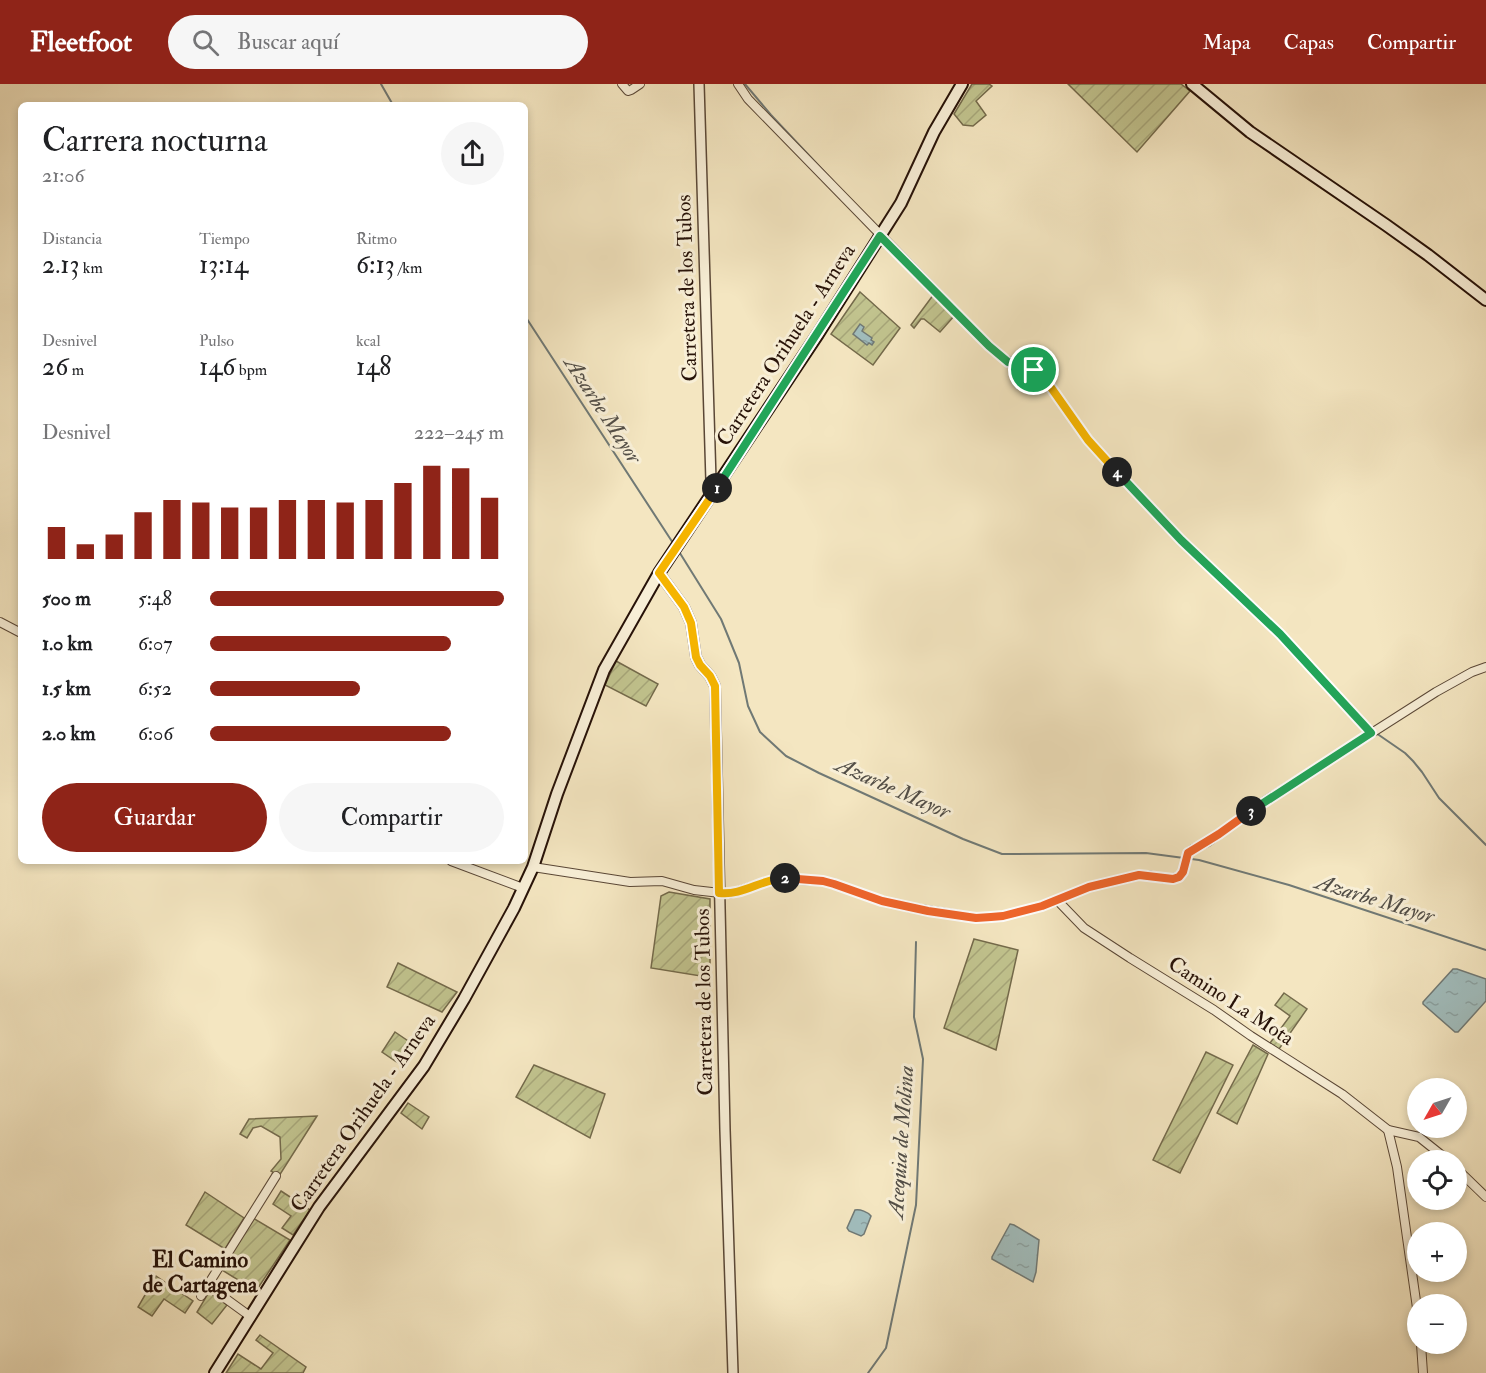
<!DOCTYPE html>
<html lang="es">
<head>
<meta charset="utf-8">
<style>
  :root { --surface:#fff; --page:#f6f6f6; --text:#202124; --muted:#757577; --accent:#8f2418 }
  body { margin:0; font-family:"IM FELL Double Pica",serif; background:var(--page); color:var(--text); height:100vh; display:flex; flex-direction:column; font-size:22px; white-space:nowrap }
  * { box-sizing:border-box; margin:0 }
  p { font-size:20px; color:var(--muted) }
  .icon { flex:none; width:33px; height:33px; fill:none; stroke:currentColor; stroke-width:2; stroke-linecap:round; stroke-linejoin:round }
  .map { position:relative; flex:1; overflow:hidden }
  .side { position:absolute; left:18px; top:18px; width:510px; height:762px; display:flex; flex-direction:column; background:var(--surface); border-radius:9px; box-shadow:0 3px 9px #0003 }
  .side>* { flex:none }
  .needle { width:39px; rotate:231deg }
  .tools { position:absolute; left:1407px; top:994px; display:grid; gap:12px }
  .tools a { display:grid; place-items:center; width:60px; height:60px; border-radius:50%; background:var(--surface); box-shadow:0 3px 9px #0003; font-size:30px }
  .pin { position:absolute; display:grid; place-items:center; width:51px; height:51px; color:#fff; margin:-26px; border:3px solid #fff; border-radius:50%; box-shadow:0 2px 6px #0007 }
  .km { position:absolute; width:30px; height:30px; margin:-15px; border-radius:50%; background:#222; color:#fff; font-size:16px; line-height:30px; text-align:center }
  .round { display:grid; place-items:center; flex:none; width:63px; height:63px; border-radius:32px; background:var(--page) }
  .head { display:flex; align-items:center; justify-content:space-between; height:102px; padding:0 24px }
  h1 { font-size:33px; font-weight:600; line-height:45px }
  .metrics { display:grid; grid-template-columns:repeat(3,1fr); gap:9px; height:102px; padding:6px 24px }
  .metrics div { display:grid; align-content:center }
  .metrics b { font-size:26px; font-weight:600 }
  .metrics small { font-size:16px; font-weight:400 }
  .metrics p { font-size:16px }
  .chart { height:168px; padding:12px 24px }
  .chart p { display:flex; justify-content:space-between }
  .chart svg { width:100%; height:108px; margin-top:6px; stroke:var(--accent); stroke-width:6 }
  .action { display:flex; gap:12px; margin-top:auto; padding:12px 24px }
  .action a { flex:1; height:69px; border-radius:36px; background:var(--accent); color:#fff; font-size:24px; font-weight:600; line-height:69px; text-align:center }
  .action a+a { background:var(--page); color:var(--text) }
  ul { padding:0 24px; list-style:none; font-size:20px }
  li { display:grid; grid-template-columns:96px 72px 1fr; align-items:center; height:45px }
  li i { height:15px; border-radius:8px; background:var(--accent) }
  header { display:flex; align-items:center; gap:36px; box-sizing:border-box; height:84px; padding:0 30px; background:var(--accent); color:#fff }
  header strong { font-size:28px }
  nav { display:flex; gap:33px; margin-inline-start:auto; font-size:21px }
  .search { width:420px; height:54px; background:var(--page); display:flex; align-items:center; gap:15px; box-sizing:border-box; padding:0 21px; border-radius:33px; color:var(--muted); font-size:22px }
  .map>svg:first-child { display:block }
  .garden { fill:url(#garden-furrows); stroke:#746a4b; stroke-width:1.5 }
  .water { fill:url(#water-ripples); stroke:#707975; stroke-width:1.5 }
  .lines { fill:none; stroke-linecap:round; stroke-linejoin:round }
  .stream { stroke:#707975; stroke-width:2 }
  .minor-casing { stroke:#5a4736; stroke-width:10 }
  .tertiary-casing { stroke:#5a4736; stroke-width:12 }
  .secondary-casing { stroke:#271208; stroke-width:14 }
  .minor { stroke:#f8efd7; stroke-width:8 }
  .tertiary { stroke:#f8efd7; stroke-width:9 }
  .secondary { stroke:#f8efd7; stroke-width:10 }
  .split-1-casing { stroke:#fff; stroke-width:12 }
  .split-2-casing { stroke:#fff; stroke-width:12 }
  .split-3-casing { stroke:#fff; stroke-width:12 }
  .split-4-casing { stroke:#fff; stroke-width:12 }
  .split-5-casing { stroke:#fff; stroke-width:12 }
  .split-1 { stroke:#22a559; stroke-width:8 }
  .split-2 { stroke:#f5b400; stroke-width:8 }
  .split-3 { stroke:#f0652b; stroke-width:8 }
  .split-4 { stroke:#22a559; stroke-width:8 }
  .split-5 { stroke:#f5b400; stroke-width:8 }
  .labels { text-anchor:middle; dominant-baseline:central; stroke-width:6; stroke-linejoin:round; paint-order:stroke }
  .street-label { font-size:21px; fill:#271208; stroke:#f8efd7 }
  .water-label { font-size:22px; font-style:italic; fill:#524e47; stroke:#f8efd7 }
  .neighbourhood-label { font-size:22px; font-weight:bold; fill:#271208; stroke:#f8efd7 }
</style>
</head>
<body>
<header>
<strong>Fleetfoot</strong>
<div class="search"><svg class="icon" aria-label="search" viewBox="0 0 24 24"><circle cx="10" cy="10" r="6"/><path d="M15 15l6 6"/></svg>Buscar aquí</div>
<nav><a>Mapa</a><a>Capas</a><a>Compartir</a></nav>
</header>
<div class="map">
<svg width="1486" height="1289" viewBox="0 0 1486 1289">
  <defs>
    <pattern id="garden-furrows" width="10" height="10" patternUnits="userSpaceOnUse" patternTransform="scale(1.5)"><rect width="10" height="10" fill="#c1c38e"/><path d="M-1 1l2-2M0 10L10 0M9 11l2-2" fill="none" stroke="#a6a679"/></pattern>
    <pattern id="water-ripples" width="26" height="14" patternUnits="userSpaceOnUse" patternTransform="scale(1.5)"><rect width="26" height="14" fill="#a1bdbd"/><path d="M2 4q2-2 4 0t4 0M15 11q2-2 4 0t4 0" fill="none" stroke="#8ba1a1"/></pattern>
  </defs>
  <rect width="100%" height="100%" fill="#f4e6c1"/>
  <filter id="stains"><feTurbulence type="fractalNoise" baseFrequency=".00333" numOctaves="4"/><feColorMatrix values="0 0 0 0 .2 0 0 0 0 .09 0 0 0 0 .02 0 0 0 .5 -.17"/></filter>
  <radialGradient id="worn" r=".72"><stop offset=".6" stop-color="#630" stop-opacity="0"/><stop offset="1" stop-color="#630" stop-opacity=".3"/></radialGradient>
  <g class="garden">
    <path d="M 972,0 L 989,0 L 992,2 L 976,17 L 986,31 L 973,42 L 963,41 L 954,30 Z"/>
    <path d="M 1068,0 L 1181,0 L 1190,7 L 1137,68 Z"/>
    <path d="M 860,208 L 900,244 L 873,281 L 831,250 Z"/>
    <path d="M 934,210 L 955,231 L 940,248 L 924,235 L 921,235 L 914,244 L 911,241 Z"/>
    <path d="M 616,577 L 658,600 L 646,622 L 605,601 Z"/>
    <path d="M 669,808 L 710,815 L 710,890 L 707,893 L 651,884 L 661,812 Z"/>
    <path d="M 974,855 L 1018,866 L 996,966 L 944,944 Z"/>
    <path d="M 398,879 L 457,908 L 442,928 L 387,903 Z"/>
    <path d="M 1284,909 L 1307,925 L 1279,965 L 1270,959 L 1290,932 L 1275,921 Z"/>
    <path d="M 395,948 L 414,961 L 401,981 L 382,968 Z"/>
    <path d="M 1253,961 L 1268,970 L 1237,1040 L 1217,1029 Z"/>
    <path d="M 1206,968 L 1233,981 L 1180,1089 L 1153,1076 Z"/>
    <path d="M 534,981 L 605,1010 L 590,1054 L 516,1013 Z"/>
    <path d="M 408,1019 L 429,1033 L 422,1045 L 401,1029 Z"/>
    <path d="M 317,1032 L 279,1092 L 271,1087 L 281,1075 L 280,1053 L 261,1042 L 253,1044 L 247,1054 L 240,1050 L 249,1035 Z"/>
    <path d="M 281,1107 L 310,1126 L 293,1151 L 282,1144 L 291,1132 L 273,1120 Z"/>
    <path d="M 205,1108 L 244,1134 L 225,1165 L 186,1141 Z"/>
    <path d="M 253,1134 L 290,1156 L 256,1207 L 222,1186 Z"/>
    <path d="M 156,1192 L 193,1217 L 185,1229 L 164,1215 L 152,1232 L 138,1223 Z"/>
    <path d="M 209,1208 L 227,1221 L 212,1240 L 197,1228 Z"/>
    <path d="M 260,1251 L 306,1283 L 303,1289 L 226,1289 L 238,1270 L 261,1285 L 273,1269 L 256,1256 Z"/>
  </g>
  <g class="water">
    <path d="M 860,240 L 864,243 L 862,247 L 872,254 L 871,256 L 874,258 L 872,261 L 869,259 L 867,261 L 853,250 Z"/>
    <path d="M 1453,885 L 1457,885 L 1486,895 L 1486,917 L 1458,948 L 1455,948 L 1423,920 L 1423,918 Z"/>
    <path d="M 855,1126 C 860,1125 868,1128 871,1132 L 864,1150 L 861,1152 L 849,1147 L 847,1144 Z"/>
    <path d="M 1010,1140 L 1014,1141 L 1039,1156 L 1036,1188 L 1033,1198 L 992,1175 L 992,1173 Z"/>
  </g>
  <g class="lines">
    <g class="stream">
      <path d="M 381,0 L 393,21"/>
      <path d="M 745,0 L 771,31 L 834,98"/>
      <path d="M 905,171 L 994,261"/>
      <path d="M 525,232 L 673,459"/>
      <path d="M 1002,269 L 1017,277 L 1034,281 L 1042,286 L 1054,301 L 1084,343"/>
      <path d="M 678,466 L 721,535 L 739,579 L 748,622 L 760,648 L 786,672 L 819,689 L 963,755 L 1002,770 L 1146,769 L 1199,776 L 1289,801 L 1486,866"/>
      <path d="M 1376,649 L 1405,669 L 1413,677 L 1422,688 L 1439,714 L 1486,761"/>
      <path d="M 868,1289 L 886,1264 L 916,1121 L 923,975 L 914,933 L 916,858"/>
    </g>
    <g class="minor-casing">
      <g id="minor">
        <path d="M 622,0 L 628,7 L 631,6 L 640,0"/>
        <path d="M 738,0 L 748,15 L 989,262 C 995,267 1002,274 1009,278 C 1022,285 1035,284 1045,295 L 1088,356 L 1181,456 L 1280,550 L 1371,649"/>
        <path d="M 0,538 L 21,549"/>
        <path d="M 451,777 L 523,804"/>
        <path d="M 533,783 L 630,798 L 662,797 L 694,806 L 729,810 L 776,795 L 823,797 L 834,800 L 882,817 L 908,823 L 976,834 L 1003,832 L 1042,822 L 1089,803 L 1139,791 L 1147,791 L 1167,795 L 1179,793 L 1183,788 L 1188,769 L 1193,765 L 1208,758 L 1265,717 L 1436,608 L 1472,588 L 1486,583"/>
        <path d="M 1057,816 L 1084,844 L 1130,874 L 1214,926 L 1251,952 L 1342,1010 L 1388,1046 L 1419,1053 L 1449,1077"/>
        <path d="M 1388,1046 L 1397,1083 L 1418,1231"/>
        <path d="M 1456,1084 L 1486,1113"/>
        <path d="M 207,1201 L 251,1233"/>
        <path d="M 201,1212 L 276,1092"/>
        <path d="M 1421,1260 L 1423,1289"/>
      </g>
    </g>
    <g class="tertiary-casing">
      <g id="tertiary">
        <path d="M 699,0 L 711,397 L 715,406"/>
        <path d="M 659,489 L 684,523 L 691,539 L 696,573 L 700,581 L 710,592 L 715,602 L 725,1046 L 733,1289"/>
      </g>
    </g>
    <g class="secondary-casing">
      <g id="secondary">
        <path d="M 1192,0 L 1250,48 L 1386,141 L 1428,171 L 1486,216"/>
        <path d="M 215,1289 L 319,1123 L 424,982 L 464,915 L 514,824 L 533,783 L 557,710 L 604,586 L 659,489 L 818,250 L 901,119 L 934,48 L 962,0"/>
      </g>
    </g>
    <use href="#minor" class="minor"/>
    <use href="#tertiary" class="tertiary"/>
    <use href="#secondary" class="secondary"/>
  </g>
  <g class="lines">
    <g class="split-1-casing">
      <path id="split-1" d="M 717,404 L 880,152 L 989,262 L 1008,278 L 1034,286"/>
    </g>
    <g class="split-2-casing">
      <path id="split-2" d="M 717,404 L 659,489 L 684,523 L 691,539 L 696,573 L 700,581 L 710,592 L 715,602 L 719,809 C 743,812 761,795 785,794"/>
    </g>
    <g class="split-3-casing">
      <path id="split-3" d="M 785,794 L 823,797 L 834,800 L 882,817 L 928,827 L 976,834 L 991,833 L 1003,832 L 1042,822 L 1089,803 L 1139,791 L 1173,795 L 1179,793 L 1183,788 L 1188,769 L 1219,750 L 1251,727"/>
    </g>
    <g class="split-4-casing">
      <path id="split-4" d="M 1117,388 L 1181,456 L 1280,550 L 1371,649 L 1251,727"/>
    </g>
    <g class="split-5-casing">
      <path id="split-5" d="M 1034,286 L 1045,295 L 1088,356 L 1117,388"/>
    </g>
    <use href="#split-1" class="split-1"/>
    <use href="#split-2" class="split-2"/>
    <use href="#split-3" class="split-3"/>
    <use href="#split-4" class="split-4"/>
    <use href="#split-5" class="split-5"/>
  </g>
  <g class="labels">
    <g class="street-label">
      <text transform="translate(687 204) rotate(-92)">Carretera de los Tubos</text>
      <text transform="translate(786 261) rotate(-57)">Carretera Orihuela - Arneva</text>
      <text transform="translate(1231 917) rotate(33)">Camino La Mota</text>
      <text transform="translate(704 918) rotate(-91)">Carretera de los Tubos</text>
      <text transform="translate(363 1029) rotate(-55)">Carretera Orihuela - Arneva</text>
    </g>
    <g class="water-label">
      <text transform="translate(603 326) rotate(57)">Azarbe Mayor</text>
      <text transform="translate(893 704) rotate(24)">Azarbe Mayor</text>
      <text transform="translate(1375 815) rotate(17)">Azarbe Mayor</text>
      <text transform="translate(901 1058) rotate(-86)">Acequia de Molina</text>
    </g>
    <g class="neighbourhood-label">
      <text x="200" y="1176">El Camino<tspan x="200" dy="25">de Cartagena</tspan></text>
    </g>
  </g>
  <rect width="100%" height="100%" filter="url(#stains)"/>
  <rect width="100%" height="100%" fill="url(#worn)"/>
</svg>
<div class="tools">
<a><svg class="needle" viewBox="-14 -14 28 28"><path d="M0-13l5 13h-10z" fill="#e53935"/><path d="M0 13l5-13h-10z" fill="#757577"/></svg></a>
<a><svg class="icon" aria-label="locate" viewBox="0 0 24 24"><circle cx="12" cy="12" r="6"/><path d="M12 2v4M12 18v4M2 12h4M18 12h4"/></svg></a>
<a>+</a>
<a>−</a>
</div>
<div class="pin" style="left:1034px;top:286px;background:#1e9e55"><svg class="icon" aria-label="arrive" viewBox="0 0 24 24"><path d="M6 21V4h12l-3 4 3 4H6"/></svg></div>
<b class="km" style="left:717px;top:404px">1</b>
<b class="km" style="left:785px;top:794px">2</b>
<b class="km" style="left:1251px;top:727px">3</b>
<b class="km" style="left:1117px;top:388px">4</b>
<section class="side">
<div class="head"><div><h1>Carrera nocturna</h1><p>21:06</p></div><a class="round"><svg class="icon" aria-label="share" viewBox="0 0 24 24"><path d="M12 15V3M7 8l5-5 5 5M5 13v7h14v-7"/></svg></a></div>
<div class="metrics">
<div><p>Distancia</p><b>2.13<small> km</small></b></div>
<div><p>Tiempo</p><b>13:14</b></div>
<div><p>Ritmo</p><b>6:13<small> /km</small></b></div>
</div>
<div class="metrics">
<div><p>Desnivel</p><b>26<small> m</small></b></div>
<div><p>Pulso</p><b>146<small> bpm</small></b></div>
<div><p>kcal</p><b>148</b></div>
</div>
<div class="chart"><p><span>Desnivel</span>222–245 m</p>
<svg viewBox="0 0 160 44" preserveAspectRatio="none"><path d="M5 44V31M15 44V38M25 44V34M35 44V25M45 44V20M55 44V21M65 44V23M75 44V23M85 44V20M95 44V20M105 44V21M115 44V20M125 44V13M135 44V6M145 44V7M155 44V19"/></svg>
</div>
<ul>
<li><b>500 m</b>5:48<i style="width:100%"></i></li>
<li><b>1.0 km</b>6:07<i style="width:82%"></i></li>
<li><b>1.5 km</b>6:52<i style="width:51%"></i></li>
<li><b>2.0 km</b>6:06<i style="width:82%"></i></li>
</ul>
<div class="action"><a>Guardar</a><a>Compartir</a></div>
</section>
</div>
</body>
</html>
